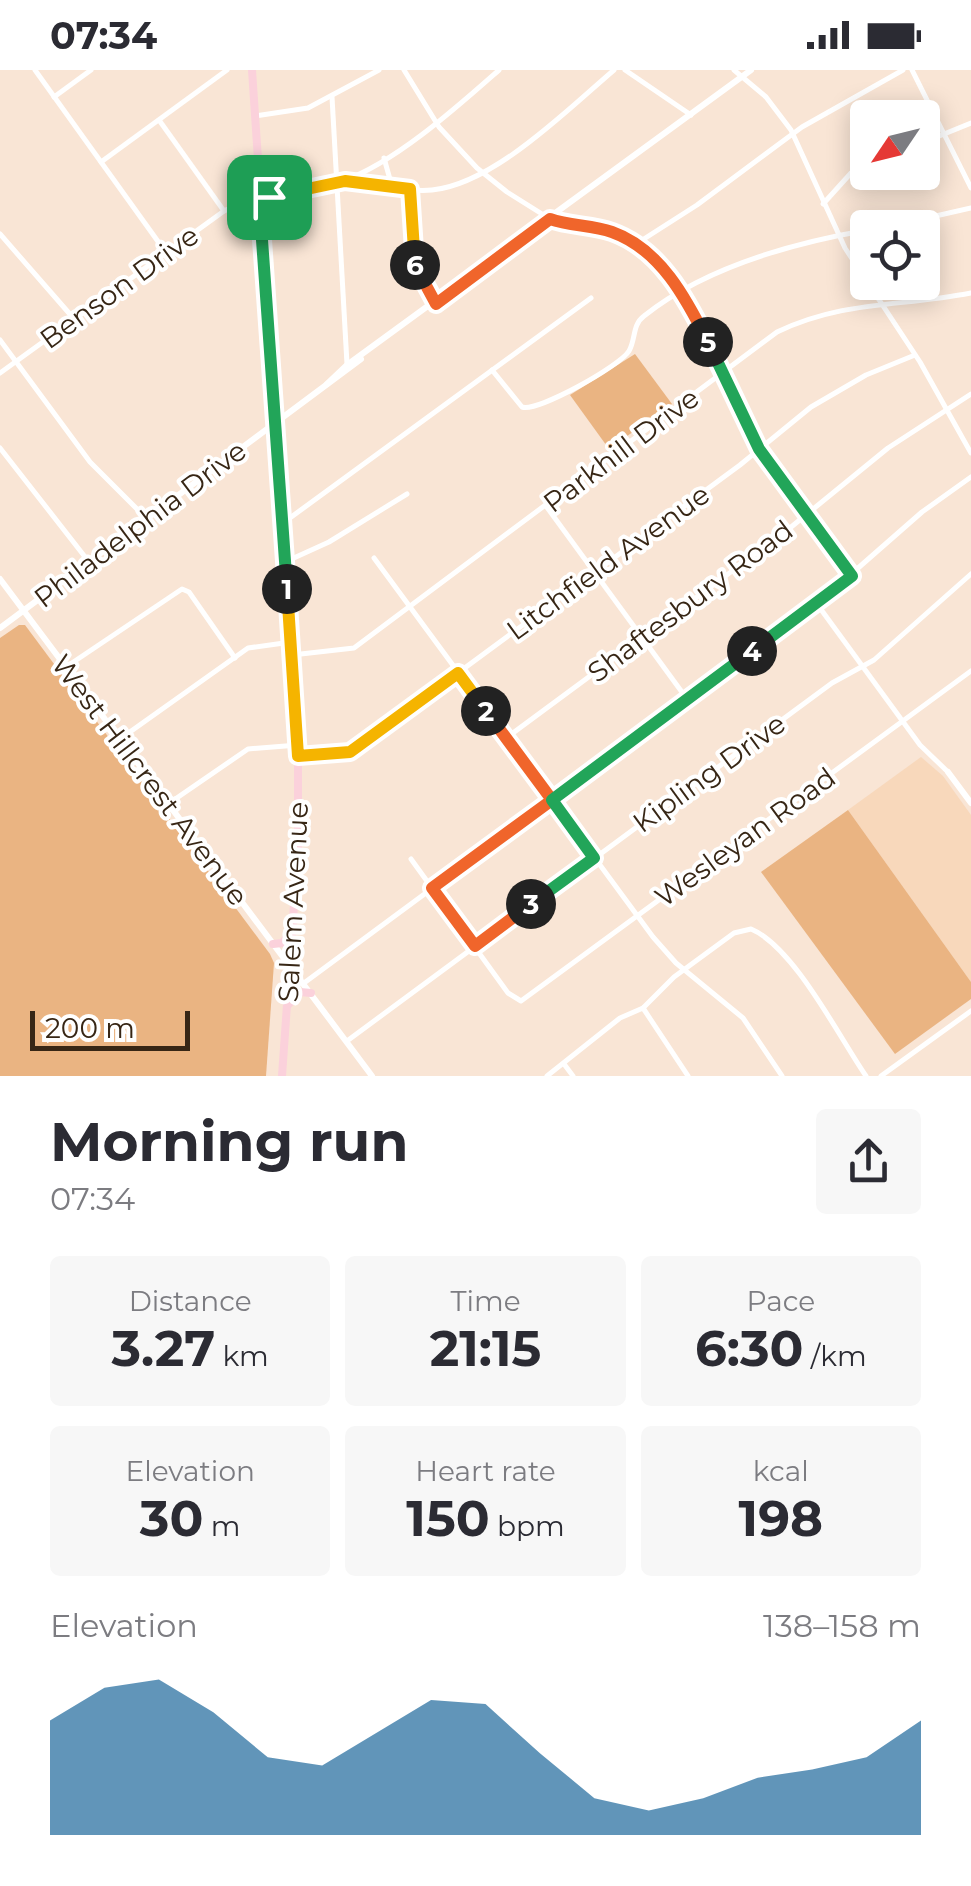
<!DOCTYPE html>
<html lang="en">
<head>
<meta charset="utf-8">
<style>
  :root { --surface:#fff; --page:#f7f7f7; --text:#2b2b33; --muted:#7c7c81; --accent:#1f699c }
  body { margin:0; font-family:Montserrat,sans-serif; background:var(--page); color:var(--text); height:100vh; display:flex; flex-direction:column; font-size:38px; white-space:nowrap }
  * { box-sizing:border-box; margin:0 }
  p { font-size:32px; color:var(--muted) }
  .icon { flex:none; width:55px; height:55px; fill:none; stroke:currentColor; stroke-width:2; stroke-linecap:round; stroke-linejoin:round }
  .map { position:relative; height:1006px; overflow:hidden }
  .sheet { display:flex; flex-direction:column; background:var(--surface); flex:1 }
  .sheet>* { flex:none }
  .needle { width:65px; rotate:235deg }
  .buttons { position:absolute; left:850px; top:30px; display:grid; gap:20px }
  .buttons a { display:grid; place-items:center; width:90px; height:90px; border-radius:10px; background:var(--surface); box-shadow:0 5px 25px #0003; font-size:50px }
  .scale { position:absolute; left:30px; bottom:25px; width:160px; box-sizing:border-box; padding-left:10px; border:5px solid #372615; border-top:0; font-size:28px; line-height:35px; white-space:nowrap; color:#372615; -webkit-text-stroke:8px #fff; paint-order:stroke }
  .pin { position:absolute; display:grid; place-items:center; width:85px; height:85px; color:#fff; margin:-42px; border-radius:20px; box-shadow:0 5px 15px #0006 }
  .km { position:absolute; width:50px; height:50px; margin:-25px; border-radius:50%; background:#222; color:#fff; font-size:28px; line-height:50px; text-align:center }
  .round { display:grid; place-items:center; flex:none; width:105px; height:105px; border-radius:10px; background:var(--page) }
  .head { display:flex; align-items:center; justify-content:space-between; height:170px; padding:0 50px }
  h1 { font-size:55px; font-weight:700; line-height:75px }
  .figures { display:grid; grid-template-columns:repeat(3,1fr); gap:15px; height:170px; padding:10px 50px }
  .figures div { display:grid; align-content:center; border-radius:10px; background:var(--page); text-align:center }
  .figures b { font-size:50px; font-weight:700 }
  .figures small { font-size:28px; font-weight:400 }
  .figures p { font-size:28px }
  .chart { height:280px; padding:20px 50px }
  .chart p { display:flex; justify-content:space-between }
  .chart svg { width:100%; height:180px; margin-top:10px; fill:var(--accent); opacity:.7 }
  .status { display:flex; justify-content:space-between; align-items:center; height:70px; padding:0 50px; background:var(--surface); direction:ltr }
  .status svg { height:28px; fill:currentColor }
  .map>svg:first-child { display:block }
  .built { fill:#f8d8bb }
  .green { fill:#eab482 }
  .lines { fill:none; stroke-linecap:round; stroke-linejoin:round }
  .minor { stroke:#fff; stroke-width:5 }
  .tertiary { stroke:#fff; stroke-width:6 }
  .secondary { stroke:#fff; stroke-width:6 }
  .primary { stroke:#fbd1db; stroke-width:8 }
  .split-1-casing { stroke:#fff; stroke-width:20 }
  .split-2-casing { stroke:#fff; stroke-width:20 }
  .split-3-casing { stroke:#fff; stroke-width:20 }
  .split-4-casing { stroke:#fff; stroke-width:20 }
  .split-5-casing { stroke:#fff; stroke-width:20 }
  .split-6-casing { stroke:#fff; stroke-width:20 }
  .split-7-casing { stroke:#fff; stroke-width:20 }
  .split-1 { stroke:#22a559; stroke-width:12 }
  .split-2 { stroke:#f5b400; stroke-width:12 }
  .split-3 { stroke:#f0652b; stroke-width:12 }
  .split-4 { stroke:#22a559; stroke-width:12 }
  .split-5 { stroke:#22a559; stroke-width:12 }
  .split-6 { stroke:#f0652b; stroke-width:12 }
  .split-7 { stroke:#f5b400; stroke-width:12 }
  .labels { text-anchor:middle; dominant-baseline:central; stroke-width:8; stroke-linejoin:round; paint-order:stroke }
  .street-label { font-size:28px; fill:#372615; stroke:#fff }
</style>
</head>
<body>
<div class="status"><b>07:34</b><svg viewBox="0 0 49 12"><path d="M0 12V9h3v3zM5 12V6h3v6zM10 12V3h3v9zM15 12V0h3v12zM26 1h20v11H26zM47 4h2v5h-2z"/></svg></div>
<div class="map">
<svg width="971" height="1006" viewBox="0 0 971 1006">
  <rect width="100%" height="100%" fill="#f9e5d5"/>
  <path class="built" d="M 921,687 L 943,706 L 971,745 L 971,912 L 848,740 Z"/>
  <g class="green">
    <path d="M 635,284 L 672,334 L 609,379 L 570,325 Z"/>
    <path d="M 19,555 L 25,555 L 270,884 L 274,893 L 266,1006 L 0,1006 L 0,568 Z"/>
    <path d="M 848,740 L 971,912 L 971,929 L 895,984 L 761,802 Z"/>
  </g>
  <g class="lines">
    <g class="minor">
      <path d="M 35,0 L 167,184"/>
      <path d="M 404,0 L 439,57 L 477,98 L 507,122 L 550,149 L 619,165 L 657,192 L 696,247 L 759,379 L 852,507"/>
      <path d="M 625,0 L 691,45"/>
      <path d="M 734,0 L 766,27 L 791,60 L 845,178 L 920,292 L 971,383"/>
      <path d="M 912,0 L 971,118"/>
      <path d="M 54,27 L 91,0"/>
      <path d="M 332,27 L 347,294"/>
      <path d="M 255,46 L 308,38 L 379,0"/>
      <path d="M 159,50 L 224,141"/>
      <path d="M 922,73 L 971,53"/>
      <path d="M 384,88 L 391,113"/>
      <path d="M 101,92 L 227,0"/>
      <path d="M 346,111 C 375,111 404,123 432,120 C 494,114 568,39 614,0"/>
      <path d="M 409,119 L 412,186 L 434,230"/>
      <path d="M 823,134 L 851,103 L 868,94"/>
      <path d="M 883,158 L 971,138"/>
      <path d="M 0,164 L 75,250"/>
      <path d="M 636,174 L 697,135 L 802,57 L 903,0"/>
      <path d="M 0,270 L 90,392 L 147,449"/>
      <path d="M 492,300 L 522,337 C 538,342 620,296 629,281 C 636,269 632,255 644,246 C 704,198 793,173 868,160"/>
      <path d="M 0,303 L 224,141 C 260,122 304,125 343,111 C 396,92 457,37 499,0"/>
      <path d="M 0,378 L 89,492"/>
      <path d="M 546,436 L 687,629"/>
      <path d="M 283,453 L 591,228"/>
      <path d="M 374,488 L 653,867 L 676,893 L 743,948 L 782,1006"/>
      <path d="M 285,492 L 329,472 L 407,424"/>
      <path d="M 817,534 L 920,675 L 948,702"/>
      <path d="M 292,585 L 354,578 L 777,262 C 844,230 901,237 971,223"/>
      <path d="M 66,597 L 182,519 L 189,522 L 235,588"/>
      <path d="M 506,668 L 785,462 L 888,378 L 971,324"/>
      <path d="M 120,669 L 248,578 L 291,572"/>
      <path d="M 298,686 L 352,681 L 740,395 L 811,337 L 866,305 L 915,285"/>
      <path d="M 168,734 L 248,679 L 298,675"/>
      <path d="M 411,789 L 508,923 L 521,931 L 971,601"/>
      <path d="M 304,913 L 817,534 L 922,442 L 971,407"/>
      <path d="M 643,938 L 688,1006"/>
      <path d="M 347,971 L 832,613 L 874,590 L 971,504"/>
      <path d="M 564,994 L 573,1006"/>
      <path d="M 547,1006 L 620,948 L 643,938 L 674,907 L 734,863 L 751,859 C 794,877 839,967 866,1006"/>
      <path d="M 881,1006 L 971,941"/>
    </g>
    <g class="tertiary">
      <path d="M 0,509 L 372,1006"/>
      <path d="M 948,702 L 971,733"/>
    </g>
    <g class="secondary">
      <path d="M 327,314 L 347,295 L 751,0"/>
      <path d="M 0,558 L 361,289"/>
    </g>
    <g class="primary">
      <path d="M 252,0 L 298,686 L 298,778 L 282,1006"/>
      <path d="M 273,874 L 282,873 L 292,862"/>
      <path d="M 288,935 L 300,922 L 311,923"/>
    </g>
  </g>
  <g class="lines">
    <g class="split-1-casing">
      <path id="split-1" d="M 269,127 L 259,128 L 287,519"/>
    </g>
    <g class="split-2-casing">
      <path id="split-2" d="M 287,519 L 298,686 L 350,682 L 458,603 L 486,641"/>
    </g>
    <g class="split-3-casing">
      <path id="split-3" d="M 486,641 L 552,730 L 432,818 L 475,876 L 531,834"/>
    </g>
    <g class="split-4-casing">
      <path id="split-4" d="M 531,834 L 594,788 L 552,730 L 752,581"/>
    </g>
    <g class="split-5-casing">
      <path id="split-5" d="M 708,272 L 759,379 L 852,506 L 752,581"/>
    </g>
    <g class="split-6-casing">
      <path id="split-6" d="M 415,195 L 436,234 L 550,149 C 570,156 592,155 612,162 C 660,179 686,228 708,272"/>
    </g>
    <g class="split-7-casing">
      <path id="split-7" d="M 269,127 L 345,111 L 410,119 L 415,195"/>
    </g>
    <use href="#split-1" class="split-1"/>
    <use href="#split-2" class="split-2"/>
    <use href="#split-3" class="split-3"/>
    <use href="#split-4" class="split-4"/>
    <use href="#split-5" class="split-5"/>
    <use href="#split-6" class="split-6"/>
    <use href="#split-7" class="split-7"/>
  </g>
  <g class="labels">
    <g class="street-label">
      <text transform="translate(119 217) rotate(-36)">Benson Drive</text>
      <text transform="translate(621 380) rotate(-37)">Parkhill Drive</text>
      <text transform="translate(140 454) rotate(-37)">Philadelphia Drive</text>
      <text transform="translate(608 492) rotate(-36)">Litchfield Avenue</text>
      <text transform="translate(690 531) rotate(-37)">Shaftesbury Road</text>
      <text transform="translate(709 703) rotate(-36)">Kipling Drive</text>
      <text transform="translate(150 710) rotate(53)">West Hillcrest Avenue</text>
      <text transform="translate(745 767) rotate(-36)">Wesleyan Road</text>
      <text transform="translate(293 832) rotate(-87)">Salem Avenue</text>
    </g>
  </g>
</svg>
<div class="buttons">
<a><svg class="needle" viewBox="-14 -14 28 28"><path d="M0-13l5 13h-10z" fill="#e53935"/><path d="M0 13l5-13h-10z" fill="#7c7c81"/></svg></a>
<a><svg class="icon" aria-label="locate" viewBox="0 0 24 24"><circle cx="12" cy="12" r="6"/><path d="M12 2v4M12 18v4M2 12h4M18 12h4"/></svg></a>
</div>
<div class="scale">200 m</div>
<div class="pin" style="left:269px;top:127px;background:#1e9e55"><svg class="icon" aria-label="arrive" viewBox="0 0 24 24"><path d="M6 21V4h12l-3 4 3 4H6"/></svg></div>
<b class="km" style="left:287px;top:519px">1</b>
<b class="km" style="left:486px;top:641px">2</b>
<b class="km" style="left:531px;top:834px">3</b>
<b class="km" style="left:752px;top:581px">4</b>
<b class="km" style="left:708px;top:272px">5</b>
<b class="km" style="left:415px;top:195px">6</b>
</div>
<section class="sheet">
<div class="head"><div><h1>Morning run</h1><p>07:34</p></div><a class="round"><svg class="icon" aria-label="share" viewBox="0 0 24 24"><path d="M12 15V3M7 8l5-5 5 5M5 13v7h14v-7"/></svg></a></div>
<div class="figures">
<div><p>Distance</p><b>3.27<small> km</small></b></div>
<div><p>Time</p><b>21:15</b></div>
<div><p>Pace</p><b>6:30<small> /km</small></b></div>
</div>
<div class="figures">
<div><p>Elevation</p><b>30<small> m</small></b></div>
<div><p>Heart rate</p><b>150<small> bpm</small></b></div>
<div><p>kcal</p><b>198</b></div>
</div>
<div class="chart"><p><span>Elevation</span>138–158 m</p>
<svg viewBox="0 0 160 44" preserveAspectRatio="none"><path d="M0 44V16L10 8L20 6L30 14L40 25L50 27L60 19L70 11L80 12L90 24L100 35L110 38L120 35L130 30L140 28L150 25L160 16V44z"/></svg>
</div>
</section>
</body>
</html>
